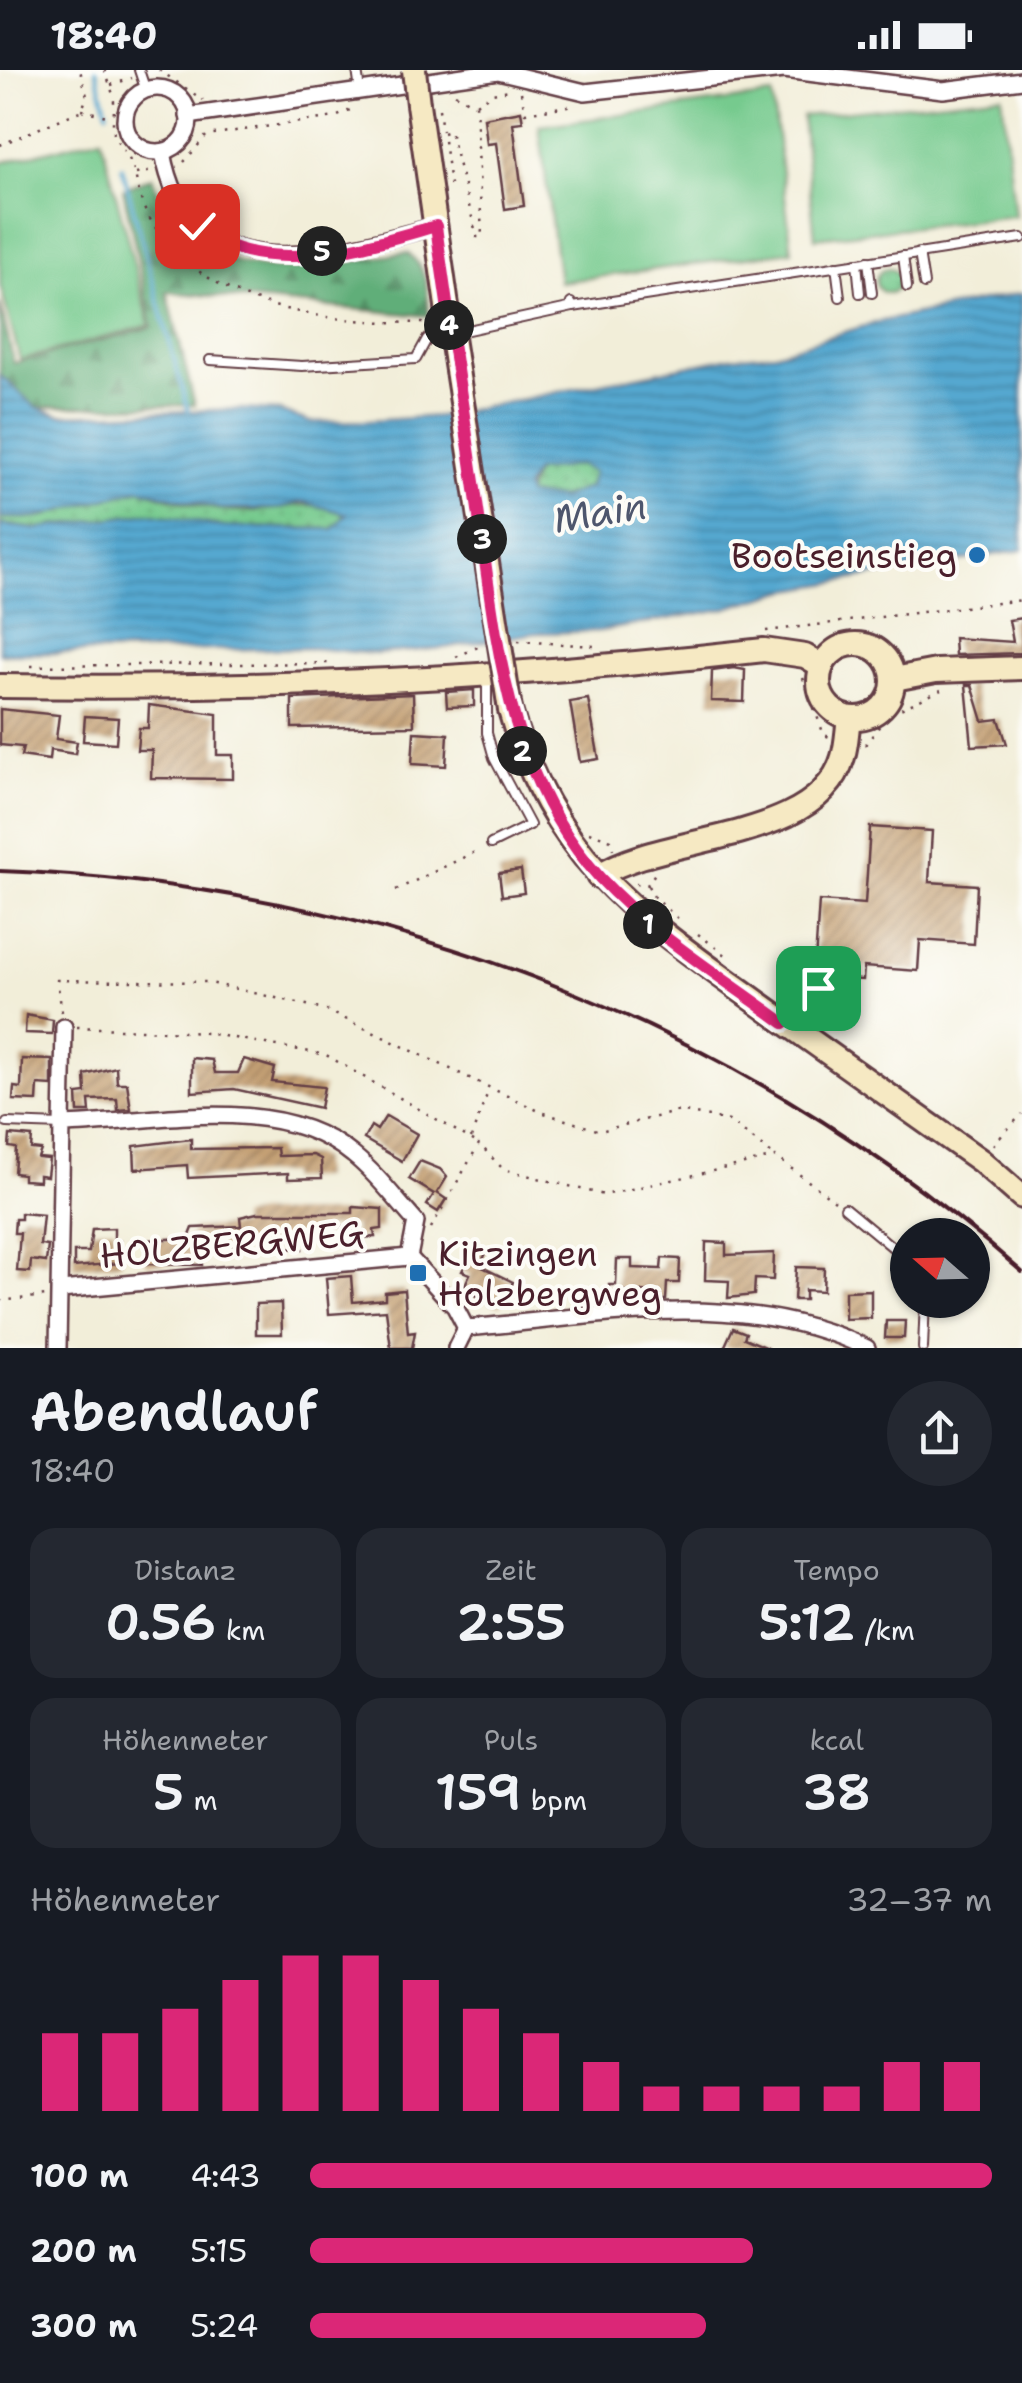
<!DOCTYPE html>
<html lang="de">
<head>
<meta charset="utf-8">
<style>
  :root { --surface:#171b24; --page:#242831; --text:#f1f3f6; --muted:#9ea1a6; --accent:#db2777 }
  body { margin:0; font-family:"Shantell Sans",sans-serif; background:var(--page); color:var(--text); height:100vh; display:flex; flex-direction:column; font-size:38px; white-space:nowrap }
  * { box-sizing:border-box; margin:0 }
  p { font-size:32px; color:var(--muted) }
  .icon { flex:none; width:55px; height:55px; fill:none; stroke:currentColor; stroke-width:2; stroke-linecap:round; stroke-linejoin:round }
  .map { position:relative; height:1278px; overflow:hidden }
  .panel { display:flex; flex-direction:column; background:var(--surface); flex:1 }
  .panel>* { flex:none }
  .needle { width:65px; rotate:290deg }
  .controls { position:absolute; left:890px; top:1148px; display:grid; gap:20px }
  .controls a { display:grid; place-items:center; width:100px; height:100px; border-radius:50%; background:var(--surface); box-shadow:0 2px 8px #0004; font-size:50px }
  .pin { position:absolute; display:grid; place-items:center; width:85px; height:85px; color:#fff; margin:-42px; border-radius:20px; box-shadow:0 5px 15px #0006 }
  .km { position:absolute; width:50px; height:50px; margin:-25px; border-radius:50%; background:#222; color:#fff; font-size:28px; line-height:50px; text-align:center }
  .round { display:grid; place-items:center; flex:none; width:105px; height:105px; border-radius:52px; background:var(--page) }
  .headline { display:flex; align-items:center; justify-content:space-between; height:170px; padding:0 30px }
  h1 { font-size:55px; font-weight:600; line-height:75px }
  .stats { display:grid; grid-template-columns:repeat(3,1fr); gap:15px; height:170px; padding:10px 30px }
  .stats div { display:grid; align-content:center; border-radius:25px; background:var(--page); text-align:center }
  .stats b { font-size:50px; font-weight:600 }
  .stats small { font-size:28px; font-weight:400 }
  .stats p { font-size:28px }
  .chart { height:280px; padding:20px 30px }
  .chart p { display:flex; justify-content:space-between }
  .chart svg { width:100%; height:180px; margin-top:10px; stroke:var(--accent); stroke-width:6 }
  ul { padding:0 30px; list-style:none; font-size:32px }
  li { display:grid; grid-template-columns:160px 120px 1fr; align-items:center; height:75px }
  li i { height:25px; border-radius:12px; background:var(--accent) }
  .status { display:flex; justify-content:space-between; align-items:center; height:70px; padding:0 50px; background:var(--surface); direction:ltr }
  .status svg { height:28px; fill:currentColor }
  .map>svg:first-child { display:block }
  .grass { fill:url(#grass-dots); stroke:#60745c; stroke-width:2.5 }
  .forest { fill:url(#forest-firs); stroke:#556652; stroke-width:2.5 }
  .pitch { fill:#76ca8e; stroke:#60745c; stroke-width:2.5 }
  .water { fill:url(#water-rules); stroke:#50647e; stroke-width:2.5; fill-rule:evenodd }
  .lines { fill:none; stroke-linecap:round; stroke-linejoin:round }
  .stream { stroke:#55a8d0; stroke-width:4 }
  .building { fill:url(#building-hatch) }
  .lane-casing { stroke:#633e45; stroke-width:12 }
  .street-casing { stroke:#633e45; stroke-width:20 }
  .secondary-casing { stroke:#633e45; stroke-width:28 }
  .path { stroke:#633e45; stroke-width:2.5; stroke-dasharray:2.5 8; stroke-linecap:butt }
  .lane { stroke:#fff; stroke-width:8 }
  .street { stroke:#fff; stroke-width:15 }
  .secondary { stroke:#f6e9c3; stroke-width:22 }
  .rail { stroke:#4a1f2b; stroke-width:4 }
  .secondary-bridge-casing { stroke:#633e45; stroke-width:28; stroke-linecap:butt }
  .secondary-bridge { stroke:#f6e9c3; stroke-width:22 }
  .route-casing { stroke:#fff; stroke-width:20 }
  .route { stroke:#db2777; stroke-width:12 }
  .poi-dot { fill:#1f6fb2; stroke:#fdfcf7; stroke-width:4 }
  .labels { text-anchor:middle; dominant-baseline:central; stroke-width:8; stroke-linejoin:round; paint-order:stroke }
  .poi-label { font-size:35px; fill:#4a1f2b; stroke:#fdfcf7; text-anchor:end }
  .street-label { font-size:35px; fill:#4a1f2b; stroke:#fdfcf7 }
  .water-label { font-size:38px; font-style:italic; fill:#4e566d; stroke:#fdfcf7 }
</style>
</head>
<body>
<div class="status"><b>18:40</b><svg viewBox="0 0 49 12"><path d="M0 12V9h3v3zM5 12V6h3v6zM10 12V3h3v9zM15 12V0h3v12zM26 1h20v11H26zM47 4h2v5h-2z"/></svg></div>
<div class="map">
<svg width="1022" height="1278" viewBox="0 0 1022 1278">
  <defs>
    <pattern id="grass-dots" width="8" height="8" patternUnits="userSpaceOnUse" patternTransform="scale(2.5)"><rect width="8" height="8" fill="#76ca8e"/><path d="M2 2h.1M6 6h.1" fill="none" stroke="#68ad7b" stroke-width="1.8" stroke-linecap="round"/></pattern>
    <pattern id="forest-firs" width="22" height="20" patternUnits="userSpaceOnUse" patternTransform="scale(2.5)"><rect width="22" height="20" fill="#60ae79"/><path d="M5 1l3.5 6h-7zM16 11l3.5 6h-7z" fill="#518d63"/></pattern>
    <pattern id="water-rules" width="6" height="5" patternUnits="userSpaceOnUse" patternTransform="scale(2.5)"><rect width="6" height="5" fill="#55a8d0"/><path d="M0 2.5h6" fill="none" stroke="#4888a9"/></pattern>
    <pattern id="building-hatch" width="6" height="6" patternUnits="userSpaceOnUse" patternTransform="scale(2.5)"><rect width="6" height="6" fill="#c4a075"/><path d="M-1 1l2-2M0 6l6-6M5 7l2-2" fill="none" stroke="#a18260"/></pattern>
  </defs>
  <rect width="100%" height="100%" fill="#fdfcf7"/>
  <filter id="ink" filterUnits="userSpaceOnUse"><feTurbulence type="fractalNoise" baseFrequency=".01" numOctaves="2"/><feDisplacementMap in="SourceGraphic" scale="20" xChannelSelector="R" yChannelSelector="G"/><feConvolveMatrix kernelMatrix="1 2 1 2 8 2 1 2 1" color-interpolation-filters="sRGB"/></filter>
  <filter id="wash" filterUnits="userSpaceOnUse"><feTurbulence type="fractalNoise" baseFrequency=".0048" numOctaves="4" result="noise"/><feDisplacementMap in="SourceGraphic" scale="40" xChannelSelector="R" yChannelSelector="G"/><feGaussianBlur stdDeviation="2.25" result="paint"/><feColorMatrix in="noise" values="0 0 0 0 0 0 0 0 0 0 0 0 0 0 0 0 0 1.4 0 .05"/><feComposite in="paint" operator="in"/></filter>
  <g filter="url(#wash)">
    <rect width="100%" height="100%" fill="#f2eed9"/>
    <g class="grass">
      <circle cx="888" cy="211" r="12"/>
      <path d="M 579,395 L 593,402 L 589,417 L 561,428 L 526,425 L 535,402 Z"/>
      <path d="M 140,419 C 174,430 211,442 248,441 C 294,440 298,426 348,444 L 333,459 L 224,457 L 148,443 L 35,459 L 0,454 L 0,448 L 36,448 Z"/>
    </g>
    <path class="forest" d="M 152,107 C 163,140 180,162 209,179 C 274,217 339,190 408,183 C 428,198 428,222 429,246 L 167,222 L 195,335 L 47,337 L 0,350 L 0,233 L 14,293 L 152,257 L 123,119 Z"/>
    <g class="pitch">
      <path d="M 772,25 L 792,181 L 559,212 L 539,56 Z"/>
      <path d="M 1002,25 L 1015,146 L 815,168 L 802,46 Z"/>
      <path d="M 101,67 L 150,255 L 20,290 L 0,215 L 0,93 Z"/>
    </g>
    <path class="water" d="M 1022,223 L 1022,480 L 784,521 L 723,539 L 600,561 L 535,563 L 443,578 L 376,584 L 312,578 L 0,584 L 0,454 L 35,459 L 148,443 L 224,457 L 333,459 L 347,444 L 303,432 L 276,439 L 220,439 L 140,419 L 36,448 L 0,448 L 0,305 L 36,337 L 60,345 L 242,339 L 280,341 L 310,352 L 369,351 L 440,346 L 731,287 L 775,283 L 878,252 ZM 579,395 L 593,402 L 589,417 L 561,428 L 527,425 L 526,417 L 535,402 Z"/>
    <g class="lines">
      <g class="stream">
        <path d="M 96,0 L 107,42"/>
        <path d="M 122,97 L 188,340"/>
      </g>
    </g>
    <g id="blocks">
      <g class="building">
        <path d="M 521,41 L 523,52 L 513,53 L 524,136 L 505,139 L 496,73 L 487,74 L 484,48 Z"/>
        <path d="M 1022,548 L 1022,583 L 955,585 L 954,568 L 1013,572 L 1009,550 Z"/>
        <path d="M 734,598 L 745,600 L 744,632 L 711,631 L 712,601 Z"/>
        <path d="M 966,615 L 972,615 L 983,651 L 999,649 L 1007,674 L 972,676 Z"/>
        <path d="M 474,620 L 474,636 L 447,637 L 446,622 Z"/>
        <path d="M 413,624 L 414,656 L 292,658 L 292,629 Z"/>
        <path d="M 588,629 L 599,689 L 580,692 L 570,632 Z"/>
        <path d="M 149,635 L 217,644 L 217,685 L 233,685 L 233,709 L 151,708 L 152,680 L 137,680 L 139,658 L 148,658 Z"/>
        <path d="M 0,639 L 59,645 L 56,669 L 77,672 L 75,684 L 50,680 L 49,690 L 21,686 L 23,677 L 0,675 Z"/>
        <path d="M 85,646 L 118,648 L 116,673 L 83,671 Z"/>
        <path d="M 414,662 L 448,664 L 446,696 L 412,694 Z"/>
        <path d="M 870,757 L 932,761 L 929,812 L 977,815 L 974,874 L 920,870 L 918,901 L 864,897 L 863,910 L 814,907 L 819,831 L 865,834 Z"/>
        <path d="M 521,800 L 524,823 L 502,826 L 499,803 Z"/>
        <path d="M 26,945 L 53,950 L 52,964 L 25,963 Z"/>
        <path d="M 192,988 L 212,990 L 215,1003 L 238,1003 L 244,989 L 275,998 L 272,1012 L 324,1017 L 320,1038 L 234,1019 L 192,1022 Z"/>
        <path d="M 22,989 L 52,990 L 52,1016 L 38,1015 L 37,1031 L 13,1030 L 14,1017 L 21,1018 Z"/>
        <path d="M 116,997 L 117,1013 L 127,1013 L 131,1039 L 118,1040 L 117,1029 L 89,1030 L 90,1042 L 78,1042 L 77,1024 L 86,1023 L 85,1005 Z"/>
        <path d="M 386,1046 L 417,1064 L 402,1091 L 364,1069 L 371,1056 L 377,1060 Z"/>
        <path d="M 10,1065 L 32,1067 L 31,1079 L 41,1080 L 38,1088 L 49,1089 L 47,1106 L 39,1105 L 39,1111 L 23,1110 L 23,1104 L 14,1103 L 16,1078 L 9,1077 Z"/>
        <path d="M 191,1069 L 191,1079 L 277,1078 L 278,1086 L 313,1085 L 321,1089 L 322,1108 L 288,1109 L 288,1103 L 188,1108 L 187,1095 L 135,1099 L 134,1076 Z"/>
        <path d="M 420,1091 L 440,1099 L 447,1107 L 437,1123 L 446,1129 L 438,1142 L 427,1135 L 434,1124 L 409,1109 Z"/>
        <path d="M 353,1137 L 382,1139 L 382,1159 L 374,1160 L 375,1167 L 354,1168 L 354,1156 L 322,1158 L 322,1167 L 301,1168 L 302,1179 L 239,1176 L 201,1180 L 202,1195 L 146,1194 L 145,1170 L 189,1168 L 193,1158 L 241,1156 L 240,1147 L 257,1143 L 353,1143 Z"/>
        <path d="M 21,1143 L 43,1145 L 40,1175 L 48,1176 L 46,1192 L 31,1190 L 30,1202 L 17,1201 L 20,1163 L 14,1163 L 15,1149 L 21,1149 Z"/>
        <path d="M 114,1158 L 114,1171 L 120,1171 L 121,1193 L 74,1197 L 74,1182 L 89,1182 L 92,1159 Z"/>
        <path d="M 706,1172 L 726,1173 L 726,1185 L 774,1183 L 773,1210 L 755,1209 L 754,1225 L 728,1228 L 729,1211 L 705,1210 Z"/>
        <path d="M 474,1177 L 486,1183 L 480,1196 L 513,1212 L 500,1237 L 463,1219 L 470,1204 L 462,1201 Z"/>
        <path d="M 662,1188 L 680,1189 L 679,1213 L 667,1213 L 666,1230 L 654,1230 L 655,1222 L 620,1221 L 620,1228 L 608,1228 L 609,1215 L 616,1215 L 617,1189 L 632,1189 L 632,1198 L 661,1199 Z"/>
        <path d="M 796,1197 L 824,1198 L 823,1221 L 805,1220 L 805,1230 L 794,1230 Z"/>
        <path d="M 351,1206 L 353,1232 L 385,1229 L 385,1222 L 404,1220 L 408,1263 L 415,1262 L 412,1278 L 391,1278 L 386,1240 L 329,1244 L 326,1208 Z"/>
        <path d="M 871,1220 L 871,1248 L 845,1249 L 845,1221 Z"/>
        <path d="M 281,1233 L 282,1264 L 256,1264 L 256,1234 Z"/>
        <path d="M 886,1251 L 905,1251 L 904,1268 L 885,1268 Z"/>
        <path d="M 733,1258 L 746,1263 L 744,1268 L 768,1278 L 724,1278 Z"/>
      </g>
    </g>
  </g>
  <g filter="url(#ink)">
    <use href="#blocks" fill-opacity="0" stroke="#633e45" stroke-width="2.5"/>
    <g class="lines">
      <g class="lane-casing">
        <g id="lane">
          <path d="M 139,0 L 146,21"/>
          <path d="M 357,0 L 360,21"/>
          <path d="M 919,183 L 924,214"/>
          <path d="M 903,186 L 907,217"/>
          <path d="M 868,191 L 872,223"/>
          <path d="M 857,193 L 860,223"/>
          <path d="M 836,196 L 840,227"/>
          <path d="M 571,233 L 573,237 L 1022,168"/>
          <path d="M 210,290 L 302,296 L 416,289 L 427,269 L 573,237"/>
          <path d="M 487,610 L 487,663 L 494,688 L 530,755 L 491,774"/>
          <path d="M 7,1053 L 62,1055"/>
          <path d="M 845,1138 L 908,1190"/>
          <path d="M 923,1278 L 925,1230"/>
        </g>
      </g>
      <g class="street-casing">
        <g id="street">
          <circle cx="157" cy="50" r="32"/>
          <path d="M 188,46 L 498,1 L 585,22 L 784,0 L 943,20 L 1022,10"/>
          <path d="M 163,82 C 189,229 334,183 436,156"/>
          <path d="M 62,1055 L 64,957"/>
          <path d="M 409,1187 L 455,1237 L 466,1258 C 600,1247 741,1217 867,1278"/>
          <path d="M 61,1220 L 409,1187"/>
          <path d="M 58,1278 L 62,1055 C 152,1053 277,1021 353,1085 C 377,1104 396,1130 416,1152 L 409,1187"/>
          <path d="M 456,1278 L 466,1258"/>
        </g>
      </g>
      <g class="secondary-casing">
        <g id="secondary">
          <path d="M 418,34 L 447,236"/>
          <circle cx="856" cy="611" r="37"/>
          <path d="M 894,609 L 936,601 L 1022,598"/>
          <path d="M 0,616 C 255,620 510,609 764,580 L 805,586 L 822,596"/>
          <path d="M 510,640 C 550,782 630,841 743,922 C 822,979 902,1035 981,1091 L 1022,1127"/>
          <path d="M 598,806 C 662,763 818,774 843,687 C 847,674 847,660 849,648"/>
        </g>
      </g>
      <g class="path">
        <path d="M 105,0 C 108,11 115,25 114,37 C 114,48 111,56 115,67 C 119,77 127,83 131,93 C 138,109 138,128 147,144 C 202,240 322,252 423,253 L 428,259"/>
        <path d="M 159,0 L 203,30"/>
        <path d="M 111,15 L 132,8"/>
        <path d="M 521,22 L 525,43 L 574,35"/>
        <path d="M 455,24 L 474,34"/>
        <path d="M 476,34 L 492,23 L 509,20"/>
        <path d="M 439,39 L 442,61"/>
        <path d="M 82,40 L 111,47"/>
        <path d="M 0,75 L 82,40 L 87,26 L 80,0"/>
        <path d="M 184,92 L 207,65 L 336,47 L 354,38"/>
        <path d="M 136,104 L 153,101"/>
        <path d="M 450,115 L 443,63 L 450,61 L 477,167 L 482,167 L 476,34"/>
        <path d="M 766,561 L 1022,530"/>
        <path d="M 518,571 L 594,576"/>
        <path d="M 456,587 L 480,576"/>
        <path d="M 31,596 L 333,593"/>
        <path d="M 803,608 L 824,665 L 830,667"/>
        <path d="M 865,675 L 888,645 L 941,620"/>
        <path d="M 589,762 L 611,770 L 613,779"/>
        <path d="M 636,814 L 647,815 L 656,802"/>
        <path d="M 648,816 L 654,827 L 683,853"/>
        <path d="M 396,820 L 481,779"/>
        <path d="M 698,864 L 727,886"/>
        <path d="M 797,938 L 818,918 L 833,920"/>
        <path d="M 62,942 L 57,910 L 206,912 L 324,939 L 541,1042 L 600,1061 L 680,1041 L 729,1051 L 776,1087"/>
        <path d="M 77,957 L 207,963 L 326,985 L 479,1074"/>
        <path d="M 471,1068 L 489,1019"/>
        <path d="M 993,1075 L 1022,1044"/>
        <path d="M 431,1158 L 479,1074 L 503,1099 L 604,1125 L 776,1087 L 835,1131"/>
        <path d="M 0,1231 L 46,1226"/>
      </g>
      <use href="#lane" class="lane"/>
      <use href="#street" class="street"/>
      <use href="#secondary" class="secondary"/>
      <path class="rail" d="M 0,801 C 379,815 738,950 1022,1202"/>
      <g class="secondary-bridge-casing">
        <g id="secondary-bridge">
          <path d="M 414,0 L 418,34"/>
          <path d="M 447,236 L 510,640"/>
        </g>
      </g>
      <use href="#secondary-bridge" class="secondary-bridge"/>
    </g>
  </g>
  <g class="lines" filter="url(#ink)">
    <g class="route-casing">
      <path id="route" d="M 197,156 C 261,212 364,176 436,156 C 448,246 463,336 476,426 C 496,561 503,701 600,808 C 654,866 721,906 784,953 L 818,918"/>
    </g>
    <use href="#route" class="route"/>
  </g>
  <g class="poi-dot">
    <circle cx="977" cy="485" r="10"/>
    <rect x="408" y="1193" width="20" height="20" rx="5"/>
  </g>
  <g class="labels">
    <g class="poi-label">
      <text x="957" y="485">Bootseinstieg</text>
      <text x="438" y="1183" text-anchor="start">Kitzingen<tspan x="438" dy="40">Holzbergweg</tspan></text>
    </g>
    <g class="street-label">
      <text transform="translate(232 1174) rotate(-5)">HOLZBERGWEG</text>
    </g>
    <g class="water-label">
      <text transform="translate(600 442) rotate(-9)">Main</text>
    </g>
  </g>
</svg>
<div class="controls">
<a><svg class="needle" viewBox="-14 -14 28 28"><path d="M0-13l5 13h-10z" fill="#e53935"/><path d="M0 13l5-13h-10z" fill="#9ea1a6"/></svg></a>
</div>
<div class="pin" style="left:818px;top:918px;background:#1e9e55"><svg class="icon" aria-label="arrive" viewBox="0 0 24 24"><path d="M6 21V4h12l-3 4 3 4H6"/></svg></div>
<div class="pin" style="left:197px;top:156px;background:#d93025"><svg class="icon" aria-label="check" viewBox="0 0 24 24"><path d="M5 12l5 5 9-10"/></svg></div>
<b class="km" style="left:648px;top:854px">1</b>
<b class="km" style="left:522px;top:681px">2</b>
<b class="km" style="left:482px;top:469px">3</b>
<b class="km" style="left:449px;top:255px">4</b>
<b class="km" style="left:322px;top:181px">5</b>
</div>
<section class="panel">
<div class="headline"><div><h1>Abendlauf</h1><p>18:40</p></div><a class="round"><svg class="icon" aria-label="share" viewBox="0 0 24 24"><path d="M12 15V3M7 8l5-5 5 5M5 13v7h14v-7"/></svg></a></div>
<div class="stats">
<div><p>Distanz</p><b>0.56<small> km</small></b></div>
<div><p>Zeit</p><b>2:55</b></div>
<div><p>Tempo</p><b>5:12<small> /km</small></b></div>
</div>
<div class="stats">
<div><p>Höhenmeter</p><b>5<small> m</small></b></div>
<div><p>Puls</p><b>159<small> bpm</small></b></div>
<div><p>kcal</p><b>38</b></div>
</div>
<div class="chart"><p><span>Höhenmeter</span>32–37 m</p>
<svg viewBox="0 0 160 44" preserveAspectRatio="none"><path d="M5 44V25M15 44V25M25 44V19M35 44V12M45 44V6M55 44V6M65 44V12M75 44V19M85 44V25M95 44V32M105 44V38M115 44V38M125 44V38M135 44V38M145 44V32M155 44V32"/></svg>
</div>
<ul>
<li><b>100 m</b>4:43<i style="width:100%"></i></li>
<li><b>200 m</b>5:15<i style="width:65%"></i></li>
<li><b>300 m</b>5:24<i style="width:58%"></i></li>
</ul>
</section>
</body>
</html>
